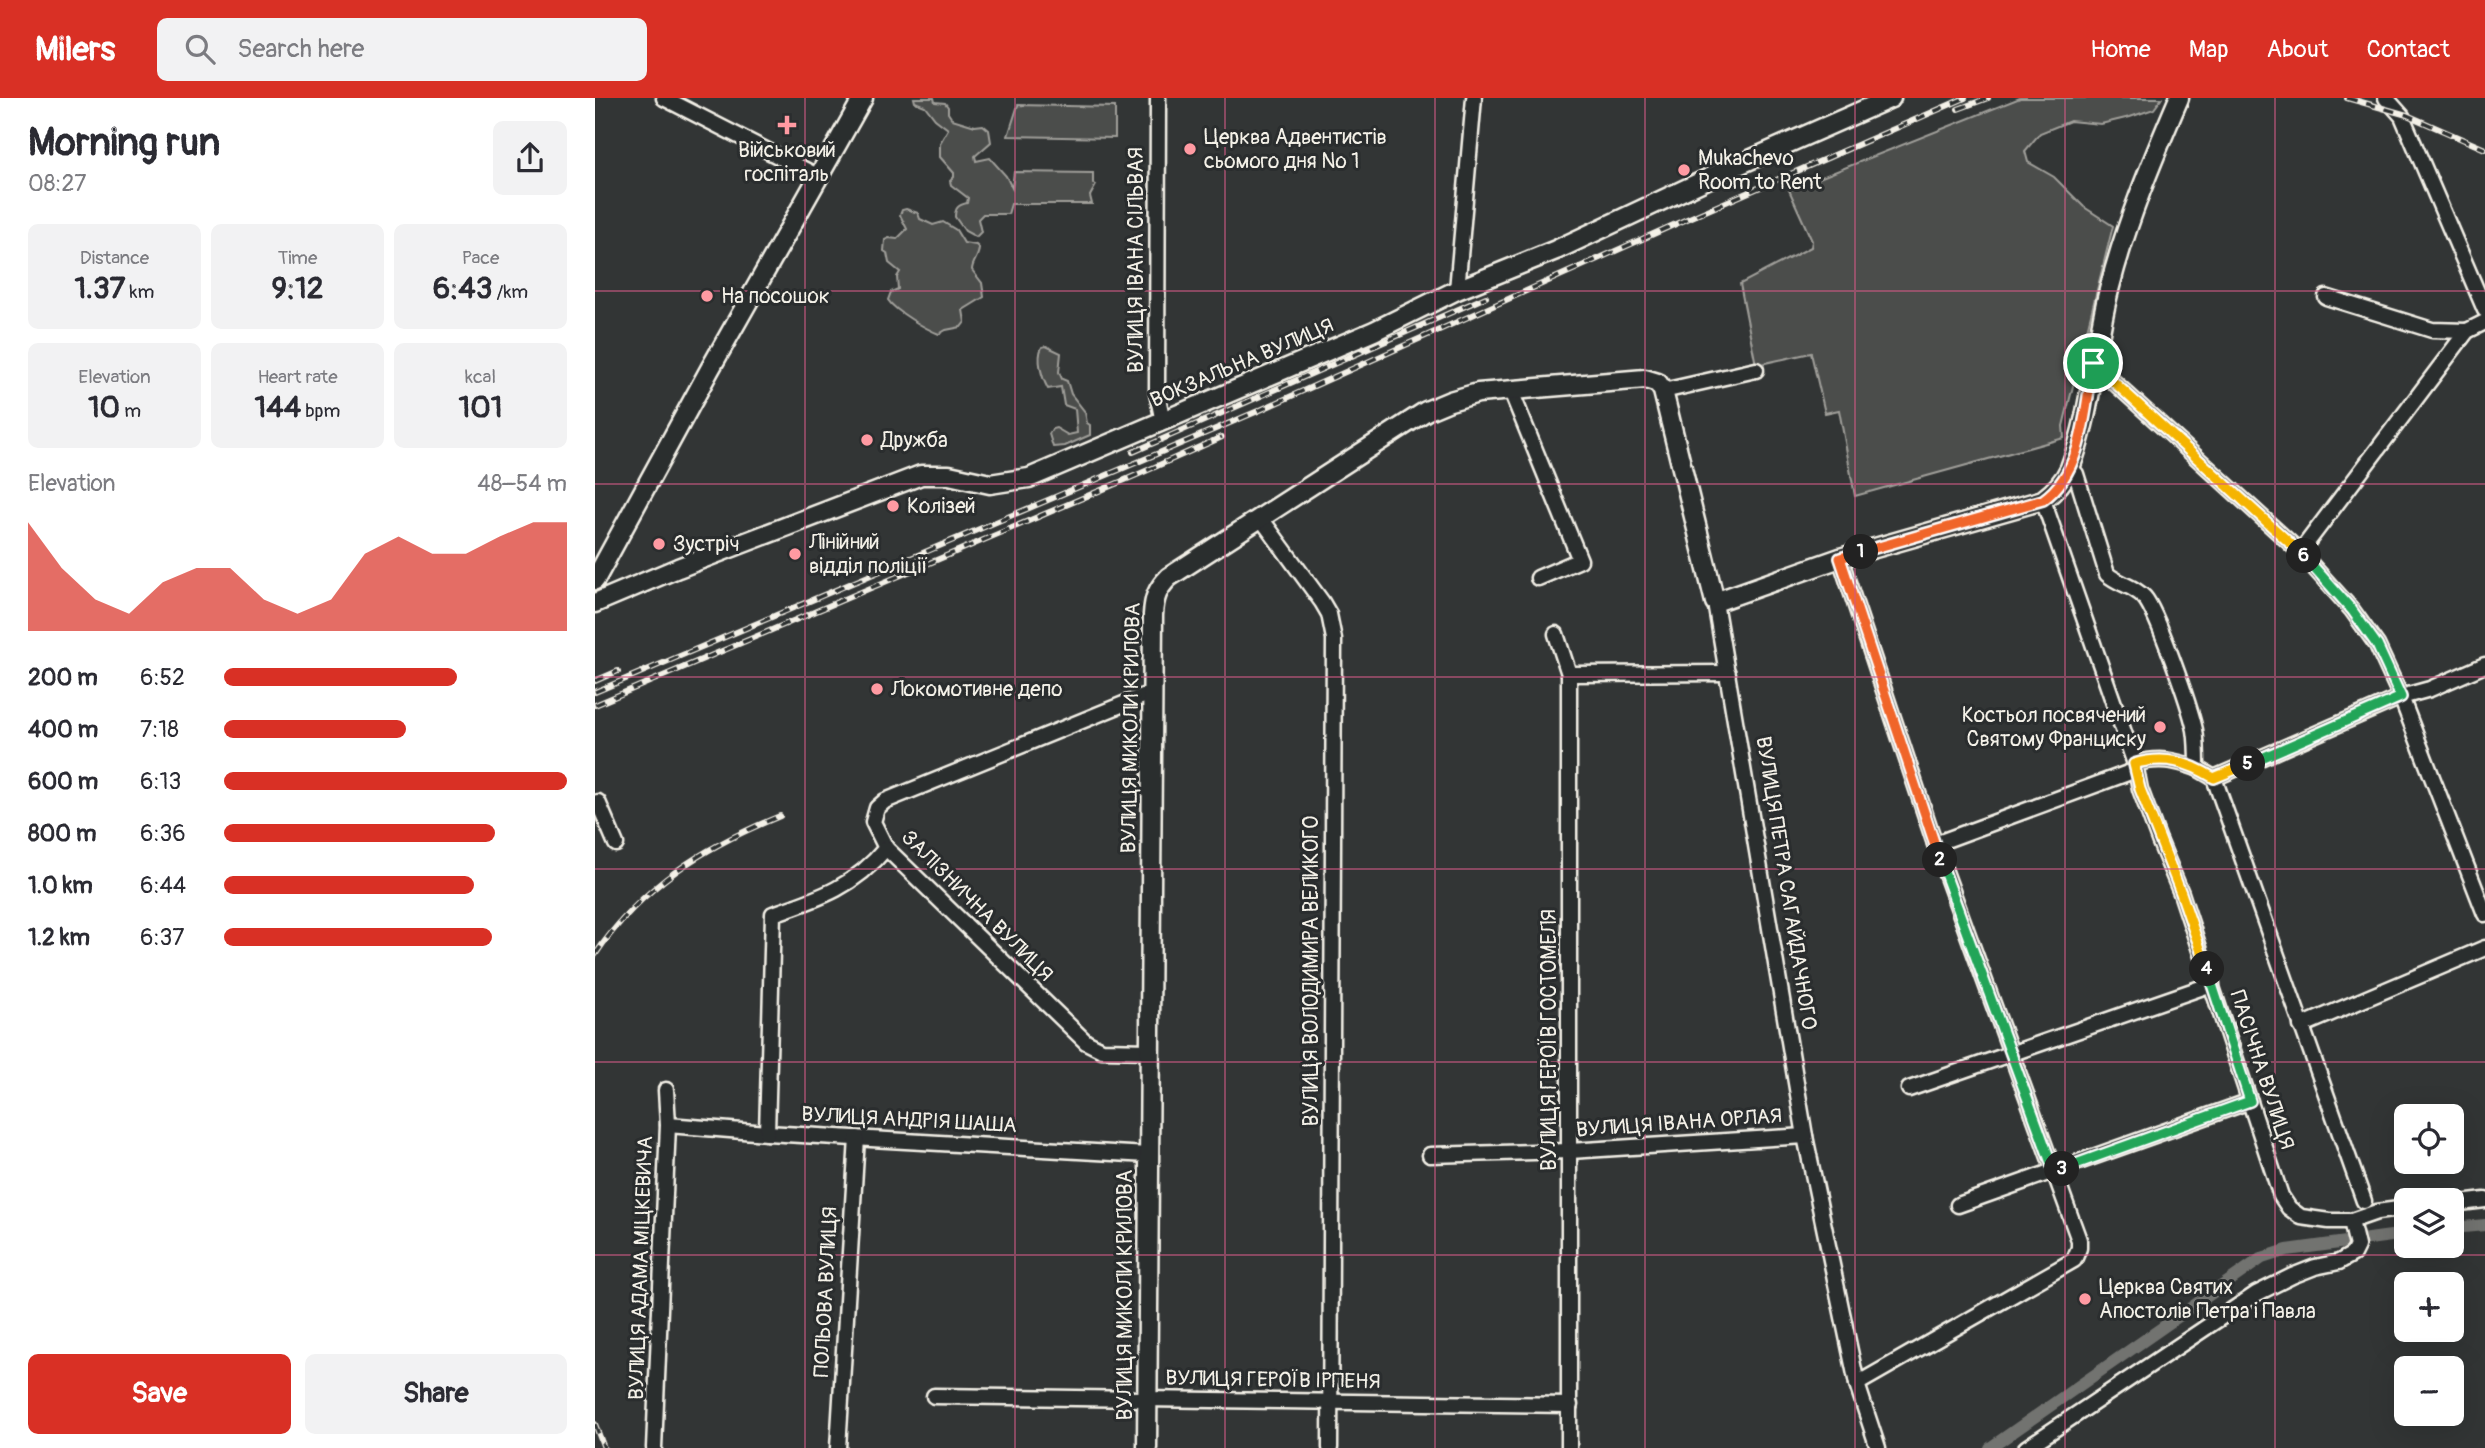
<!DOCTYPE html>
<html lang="en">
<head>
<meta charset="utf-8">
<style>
  :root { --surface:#fff; --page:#f2f2f3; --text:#2b2b33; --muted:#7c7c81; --accent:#d93025 }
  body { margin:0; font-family:Pangolin,sans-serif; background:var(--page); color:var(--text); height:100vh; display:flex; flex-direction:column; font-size:26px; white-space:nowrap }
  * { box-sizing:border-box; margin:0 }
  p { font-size:23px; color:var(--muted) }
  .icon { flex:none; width:38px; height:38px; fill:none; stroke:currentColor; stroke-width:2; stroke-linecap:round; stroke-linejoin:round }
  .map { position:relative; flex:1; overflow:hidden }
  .drawer { display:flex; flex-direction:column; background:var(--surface); width:595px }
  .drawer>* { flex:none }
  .tools { position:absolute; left:1799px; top:1006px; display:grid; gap:14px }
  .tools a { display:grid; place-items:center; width:70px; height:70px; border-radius:10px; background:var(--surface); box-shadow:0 7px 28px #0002; font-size:35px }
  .pin { position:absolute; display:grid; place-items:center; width:60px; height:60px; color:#fff; margin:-30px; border:4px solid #fff; border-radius:50%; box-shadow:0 2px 7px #0007 }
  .km { position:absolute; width:35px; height:35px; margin:-18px; border-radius:50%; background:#222; color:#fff; font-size:19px; line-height:35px; text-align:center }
  .round { display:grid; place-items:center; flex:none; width:74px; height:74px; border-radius:10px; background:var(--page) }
  .overview { display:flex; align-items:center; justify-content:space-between; height:119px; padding:0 28px }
  h1 { font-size:38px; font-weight:800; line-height:52px }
  .stats { display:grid; grid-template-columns:repeat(3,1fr); gap:10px; height:119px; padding:7px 28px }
  .stats div { display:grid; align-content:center; border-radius:10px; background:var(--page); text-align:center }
  .stats b { font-size:30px; font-weight:800 }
  .stats small { font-size:19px; font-weight:400 }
  .stats p { font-size:19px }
  .chart { height:196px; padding:14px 28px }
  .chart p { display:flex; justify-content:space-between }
  .chart svg { width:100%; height:126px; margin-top:7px; fill:var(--accent); opacity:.7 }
  .cta { display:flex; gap:14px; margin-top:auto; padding:14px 28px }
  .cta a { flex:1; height:80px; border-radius:10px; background:var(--accent); color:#fff; font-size:28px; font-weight:800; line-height:80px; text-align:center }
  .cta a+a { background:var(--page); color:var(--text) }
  ul { padding:0 28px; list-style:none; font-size:23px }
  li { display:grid; grid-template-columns:112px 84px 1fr; align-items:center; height:52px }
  li i { height:18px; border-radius:9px; background:var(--accent) }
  header { display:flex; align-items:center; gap:42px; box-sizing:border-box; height:98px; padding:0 35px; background:var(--accent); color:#fff }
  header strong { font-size:33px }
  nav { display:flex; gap:38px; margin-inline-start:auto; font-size:24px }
  .search { width:490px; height:63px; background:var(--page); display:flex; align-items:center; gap:18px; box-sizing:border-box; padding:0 24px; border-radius:10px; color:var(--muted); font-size:26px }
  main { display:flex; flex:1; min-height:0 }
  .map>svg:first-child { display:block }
  .green { fill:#4b4d4c; stroke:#a09f9a; stroke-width:2 }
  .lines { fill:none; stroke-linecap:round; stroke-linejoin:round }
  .canal { stroke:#727370; stroke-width:12 }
  .minor-casing { stroke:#f4f1e8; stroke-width:19 }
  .tertiary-casing { stroke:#f4f1e8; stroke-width:23 }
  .minor { stroke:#2a2d2e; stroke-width:14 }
  .tertiary { stroke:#2a2d2e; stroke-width:18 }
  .rail-casing { stroke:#f4f1e8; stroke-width:6 }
  .rail { stroke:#2a2d2e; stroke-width:3.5; stroke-dasharray:10; stroke-linecap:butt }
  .split-1-casing { stroke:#fff; stroke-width:14 }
  .split-2-casing { stroke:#fff; stroke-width:14 }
  .split-3-casing { stroke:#fff; stroke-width:14 }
  .split-4-casing { stroke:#fff; stroke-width:14 }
  .split-5-casing { stroke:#fff; stroke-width:14 }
  .split-6-casing { stroke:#fff; stroke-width:14 }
  .split-7-casing { stroke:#fff; stroke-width:14 }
  .split-1 { stroke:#f0652b; stroke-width:9 }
  .split-2 { stroke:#f0652b; stroke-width:9 }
  .split-3 { stroke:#22a559; stroke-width:9 }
  .split-4 { stroke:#22a559; stroke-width:9 }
  .split-5 { stroke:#f5b400; stroke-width:9 }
  .split-6 { stroke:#22a559; stroke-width:9 }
  .split-7 { stroke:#f5b400; stroke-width:9 }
  .grid { fill:none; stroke:#d15985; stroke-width:2; stroke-opacity:0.55 }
  .poi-dot { fill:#ff9aa2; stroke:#2a2d2e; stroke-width:2.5 }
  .labels { text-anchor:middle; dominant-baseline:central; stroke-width:6; stroke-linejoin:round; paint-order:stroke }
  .poi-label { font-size:21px; fill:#f4f1e8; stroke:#2a2d2e; text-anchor:start }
  .street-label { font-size:21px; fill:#f4f1e8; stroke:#2a2d2e }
</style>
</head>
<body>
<header>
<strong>Milers</strong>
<div class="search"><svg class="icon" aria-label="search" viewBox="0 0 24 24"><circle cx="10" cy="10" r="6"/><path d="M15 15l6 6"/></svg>Search here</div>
<nav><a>Home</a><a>Map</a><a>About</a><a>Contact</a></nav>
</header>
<main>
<section class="drawer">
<div class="overview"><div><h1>Morning run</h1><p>08:27</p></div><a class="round"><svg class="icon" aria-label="share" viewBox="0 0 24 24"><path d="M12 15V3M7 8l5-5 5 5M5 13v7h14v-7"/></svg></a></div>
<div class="stats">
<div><p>Distance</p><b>1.37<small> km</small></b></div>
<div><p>Time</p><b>9:12</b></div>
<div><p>Pace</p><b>6:43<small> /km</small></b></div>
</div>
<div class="stats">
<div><p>Elevation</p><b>10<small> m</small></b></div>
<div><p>Heart rate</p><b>144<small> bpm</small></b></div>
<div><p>kcal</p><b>101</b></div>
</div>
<div class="chart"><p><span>Elevation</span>48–54 m</p>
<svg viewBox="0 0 160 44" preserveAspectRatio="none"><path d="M0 44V6L10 22L20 33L30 38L40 27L50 22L60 22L70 33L80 38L90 33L100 17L110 11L120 17L130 17L140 11L150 6L160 6V44z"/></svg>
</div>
<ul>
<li><b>200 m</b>6:52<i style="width:68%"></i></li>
<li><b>400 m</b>7:18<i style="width:53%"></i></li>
<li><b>600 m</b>6:13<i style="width:100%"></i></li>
<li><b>800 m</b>6:36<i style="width:79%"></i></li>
<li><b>1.0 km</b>6:44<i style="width:73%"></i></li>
<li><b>1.2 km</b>6:37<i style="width:78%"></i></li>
</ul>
<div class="cta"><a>Save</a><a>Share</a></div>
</section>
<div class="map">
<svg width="1890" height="1350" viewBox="0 0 1890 1350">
  <rect width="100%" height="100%" fill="#323535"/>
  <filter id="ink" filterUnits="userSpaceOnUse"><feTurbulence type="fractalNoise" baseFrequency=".0143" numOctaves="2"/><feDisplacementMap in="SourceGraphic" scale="14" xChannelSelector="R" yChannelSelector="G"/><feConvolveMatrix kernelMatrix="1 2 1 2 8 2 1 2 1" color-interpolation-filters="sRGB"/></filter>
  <g filter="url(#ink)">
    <g class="green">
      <path d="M 319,0 L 339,0 L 340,4 L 350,5 L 353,9 L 353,15 L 357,21 L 380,28 L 388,27 L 394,32 L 396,44 L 380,58 L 381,63 L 395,60 L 411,78 L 417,90 L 419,74 L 498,75 L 498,85 L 501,87 L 495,98 L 497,106 L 416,106 L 413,116 L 388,116 L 383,121 L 386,134 L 381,139 L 370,133 L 360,119 C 360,110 363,107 372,105 L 373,100 L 356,87 L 355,83 L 359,79 L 359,75 L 345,59 L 345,45 L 353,31 L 340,21 L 330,8 L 320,4 Z"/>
      <path d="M 1425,0 L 1567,0 L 1559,11 L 1535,19 L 1506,26 L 1475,23 L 1445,35 L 1430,53 L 1433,64 L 1459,79 L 1489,109 L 1518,128 L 1468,328 L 1469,340 L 1260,398 L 1244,312 L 1230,315 L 1216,255 L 1161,267 L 1145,186 L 1216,149 L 1217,143 L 1194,92 Z"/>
      <path d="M 423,7 L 520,9 L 520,40 L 413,38 Z"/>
      <path d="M 311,111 L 323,115 L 325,121 L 338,127 L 348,124 L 361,132 L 369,145 L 381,147 L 384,150 C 384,159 377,164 377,172 L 387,185 L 389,199 L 368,212 L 370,224 L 366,229 L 351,232 L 344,236 C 331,231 300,213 293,202 L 296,194 L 303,191 L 302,179 L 305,174 L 294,165 L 292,155 L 289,153 L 290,142 L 294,140 L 302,141 L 312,131 L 305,117 L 307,112 Z"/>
      <path d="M 451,248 L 466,255 L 464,274 L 467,281 L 472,283 L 476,296 L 490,314 L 492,325 L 495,327 L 495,337 L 470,348 L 458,349 L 454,336 L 457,331 L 461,330 L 473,337 L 482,335 L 480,311 L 469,307 L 466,289 L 453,291 C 447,280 441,261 447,249 Z"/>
    </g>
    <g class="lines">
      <g class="canal">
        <path d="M 1857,1130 L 1890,1127"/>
        <path d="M 1395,1350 L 1667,1160 L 1692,1152 L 1811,1136"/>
      </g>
      <g class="minor-casing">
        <g id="minor">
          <path d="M 69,0 L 224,79"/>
          <path d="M 563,0 L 562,295 L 568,324"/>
          <path d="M 1791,0 L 1807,18 L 1890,212"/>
          <path d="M 862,192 L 879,0"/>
          <path d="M 1731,199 L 1837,232 L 1872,233"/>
          <path d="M 1498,265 L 1705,454 L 1872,233 L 1890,224"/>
          <path d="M 916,293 L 985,462 L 943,480"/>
          <path d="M 1068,293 L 1161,272"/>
          <path d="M 1475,371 L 1481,376 L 1512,476 C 1523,486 1539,488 1549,499 C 1562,513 1595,609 1600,632 C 1602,644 1602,657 1602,670 L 1619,680 L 1769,1103"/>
          <path d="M 1448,402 L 1540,666 L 1545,691 L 1564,742 L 1586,795 L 1686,1098 L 1694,1110 L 1706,1119 L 1734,1123 L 1756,1123 L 1782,1114 L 1811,1110"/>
          <path d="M 665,419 L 727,504 L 734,516 L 739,541 L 735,1350"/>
          <path d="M 1705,454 L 1757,512 L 1782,547 L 1806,599 L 1890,816"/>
          <path d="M 1245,460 L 1340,746 L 1484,1142 L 1484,1150 L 1479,1162 L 1262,1286"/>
          <path d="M 1120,504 L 1210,1038 L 1262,1286 L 1283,1350"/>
          <path d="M 961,536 L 974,576 L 974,1350"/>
          <path d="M 974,576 L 1133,575"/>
          <path d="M 1540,666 C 1563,659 1579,662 1602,670"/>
          <path d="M 1619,680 L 1806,599 L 1835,591 L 1890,567"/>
          <path d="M 0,705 L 3,704 L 21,746"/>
          <path d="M 1340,746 L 1541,672"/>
          <path d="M 1706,928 L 1890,850"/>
          <path d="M 555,953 L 507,952 L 491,944 L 291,750 L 278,724 L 282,710 L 290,703 L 558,594"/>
          <path d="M 1314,991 L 1617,886"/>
          <path d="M 73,1027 L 172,1035 L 553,1057"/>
          <path d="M 172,1035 L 178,816 C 225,800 259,789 291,750"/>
          <path d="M 835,1057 L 975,1053 L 1210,1038"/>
          <path d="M 1857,1106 L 1890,1102"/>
          <path d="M 1363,1107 L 1655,1003"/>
          <path d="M 339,1298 L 975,1307"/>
          <path d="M 59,1350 L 73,1027 L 71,992"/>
          <path d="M 243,1350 L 262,1040"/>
          <path d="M 1431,1350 L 1661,1196 L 1697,1178 L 1720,1169 L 1744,1164 L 1758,1156 L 1762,1148 L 1756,1123"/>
        </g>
      </g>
      <g class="tertiary-casing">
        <g id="tertiary">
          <path d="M 0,482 L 115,271 L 268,0"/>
          <path d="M 0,505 L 83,470 L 326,377 L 354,377 L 395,386 L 434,380 L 779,233 L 862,192 L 961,152 L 1125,75 L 1296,0"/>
          <path d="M 552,1350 L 558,517 C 559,500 562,491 574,479 L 831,313 L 855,303 L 883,295 L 1050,281 L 1063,285 L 1068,293 L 1120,504 L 1245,460 L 1448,402 C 1460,393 1469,384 1475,370 C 1497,313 1499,250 1514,192 C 1531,125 1557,63 1584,0"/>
        </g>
      </g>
      <use href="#minor" class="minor"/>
      <use href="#tertiary" class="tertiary"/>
      <g class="rail-casing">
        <g id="rail">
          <path d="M 1752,0 L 1812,17 L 1890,51"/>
          <path d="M 1363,11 L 1393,0"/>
          <path d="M 538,354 L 891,199"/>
          <path d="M 0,583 L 23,573"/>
          <path d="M 0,594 L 663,313 L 1083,125 L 1370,0"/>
          <path d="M 0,607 L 544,376 L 627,339"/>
          <path d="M 0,857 C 47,787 109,749 185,718"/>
          <path d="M 0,1326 L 9,1350"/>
        </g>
      </g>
      <use href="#rail" class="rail"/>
    </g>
  </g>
  <g class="lines" filter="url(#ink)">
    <g class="split-1-casing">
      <path id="split-1" d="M 1266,454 L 1448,402 C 1489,373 1490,311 1498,265"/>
    </g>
    <g class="split-2-casing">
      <path id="split-2" d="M 1266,454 L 1245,460 L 1345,762"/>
    </g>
    <g class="split-3-casing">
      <path id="split-3" d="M 1345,762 L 1459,1073 L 1467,1071"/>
    </g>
    <g class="split-4-casing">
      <path id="split-4" d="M 1467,1071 L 1655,1003 L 1612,871"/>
    </g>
    <g class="split-5-casing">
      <path id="split-5" d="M 1612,871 L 1586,795 L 1545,691 L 1539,666 C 1570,657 1593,664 1619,680 L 1653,666"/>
    </g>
    <g class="split-6-casing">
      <path id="split-6" d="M 1653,666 L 1806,599 L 1782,547 L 1757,512 L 1709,458"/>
    </g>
    <g class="split-7-casing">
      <path id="split-7" d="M 1498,265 L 1709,458"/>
    </g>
    <use href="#split-1" class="split-1"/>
    <use href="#split-2" class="split-2"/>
    <use href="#split-3" class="split-3"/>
    <use href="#split-4" class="split-4"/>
    <use href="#split-5" class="split-5"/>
    <use href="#split-6" class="split-6"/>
    <use href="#split-7" class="split-7"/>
  </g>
  <path class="grid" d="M 210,0 L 210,1350M 420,0 L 420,1350M 630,0 L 630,1350M 840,0 L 840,1350M 1050,0 L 1050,1350M 1260,0 L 1260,1350M 1470,0 L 1470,1350M 1680,0 L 1680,1350M 0,193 L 1890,193M 0,386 L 1890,386M 0,579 L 1890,579M 0,771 L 1890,771M 0,964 L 1890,964M 0,1157 L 1890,1157"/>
  <g class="poi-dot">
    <path d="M188.5 16.5h7v7h7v7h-7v7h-7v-7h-7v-7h7z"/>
    <circle cx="595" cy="51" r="7"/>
    <circle cx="1089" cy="72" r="7"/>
    <circle cx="112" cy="198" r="7"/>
    <circle cx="272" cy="342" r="7"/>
    <circle cx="298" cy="408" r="7"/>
    <circle cx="64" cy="446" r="7"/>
    <circle cx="200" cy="456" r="7"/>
    <circle cx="282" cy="591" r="7"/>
    <circle cx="1565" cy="629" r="7"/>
    <circle cx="1490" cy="1201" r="7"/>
  </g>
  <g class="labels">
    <g class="poi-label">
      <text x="609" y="39">Церква Адвентистів<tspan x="609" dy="24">сьомого дня № 1</tspan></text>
      <text x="192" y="52" text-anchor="middle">Військовий<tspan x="192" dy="24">госпіталь</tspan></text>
      <text x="1103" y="60">Mukachevo<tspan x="1103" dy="24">Room to Rent</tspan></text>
      <text x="126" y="198">На посошок</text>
      <text x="286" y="342">Дружба</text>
      <text x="312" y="408">Колізей</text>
      <text x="214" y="444">Лінійний<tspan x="214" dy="24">відділ поліції</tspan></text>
      <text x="78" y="446">Зустріч</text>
      <text x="296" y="591">Локомотивне депо</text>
      <text x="1551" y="617" text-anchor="end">Костьол посвячений<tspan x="1551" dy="24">Святому Франциску</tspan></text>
      <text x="1504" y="1189">Церква Святих<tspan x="1504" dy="24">Апостолів Петра і Павла</tspan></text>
    </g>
    <g class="street-label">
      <text transform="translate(541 162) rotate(-90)">ВУЛИЦЯ ІВАНА СІЛЬВАЯ</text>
      <text transform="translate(647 265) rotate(-23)">ВОКЗАЛЬНА ВУЛИЦЯ</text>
      <text transform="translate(536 630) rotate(-89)">ВУЛИЦЯ МИКОЛИ КРИЛОВА</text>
      <text transform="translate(1191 785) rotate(81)">ВУЛИЦЯ ПЕТРА САГАЙДАЧНОГО</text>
      <text transform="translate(382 808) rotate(45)">ЗАЛІЗНИЧНА ВУЛИЦЯ</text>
      <text transform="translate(716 873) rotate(-90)">ВУЛИЦЯ ВОЛОДИМИРА ВЕЛИКОГО</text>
      <text transform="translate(954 942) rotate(-90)">ВУЛИЦЯ ГЕРОЇВ ГОСТОМЕЛЯ</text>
      <text transform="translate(1667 972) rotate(72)">ПАСІЧНА ВУЛИЦЯ</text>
      <text transform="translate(314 1022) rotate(3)">ВУЛИЦЯ АНДРІЯ ШАША</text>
      <text transform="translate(1084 1025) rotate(-4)">ВУЛИЦЯ ІВАНА ОРЛАЯ</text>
      <text transform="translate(46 1170) rotate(-88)">ВУЛИЦЯ АДАМА МІЦКЕВИЧА</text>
      <text transform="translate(231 1194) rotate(-87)">ПОЛЬОВА ВУЛИЦЯ</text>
      <text transform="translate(530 1197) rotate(-90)">ВУЛИЦЯ МИКОЛИ КРИЛОВА</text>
      <text transform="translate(678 1282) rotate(1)">ВУЛИЦЯ ГЕРОЇВ ІРПЕНЯ</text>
    </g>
  </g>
</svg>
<div class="tools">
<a><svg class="icon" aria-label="locate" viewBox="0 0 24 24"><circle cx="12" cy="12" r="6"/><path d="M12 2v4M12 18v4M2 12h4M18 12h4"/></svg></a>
<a><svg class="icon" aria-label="layers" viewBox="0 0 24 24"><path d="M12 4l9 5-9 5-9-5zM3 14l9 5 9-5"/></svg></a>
<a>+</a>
<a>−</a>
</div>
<div class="pin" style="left:1498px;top:265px;background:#1e9e55"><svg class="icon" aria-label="arrive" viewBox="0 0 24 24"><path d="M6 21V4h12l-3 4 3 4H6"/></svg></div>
<b class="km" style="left:1266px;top:454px">1</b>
<b class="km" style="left:1345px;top:762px">2</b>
<b class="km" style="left:1467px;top:1071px">3</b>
<b class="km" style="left:1612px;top:871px">4</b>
<b class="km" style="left:1653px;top:666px">5</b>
<b class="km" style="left:1709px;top:458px">6</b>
</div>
</main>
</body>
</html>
